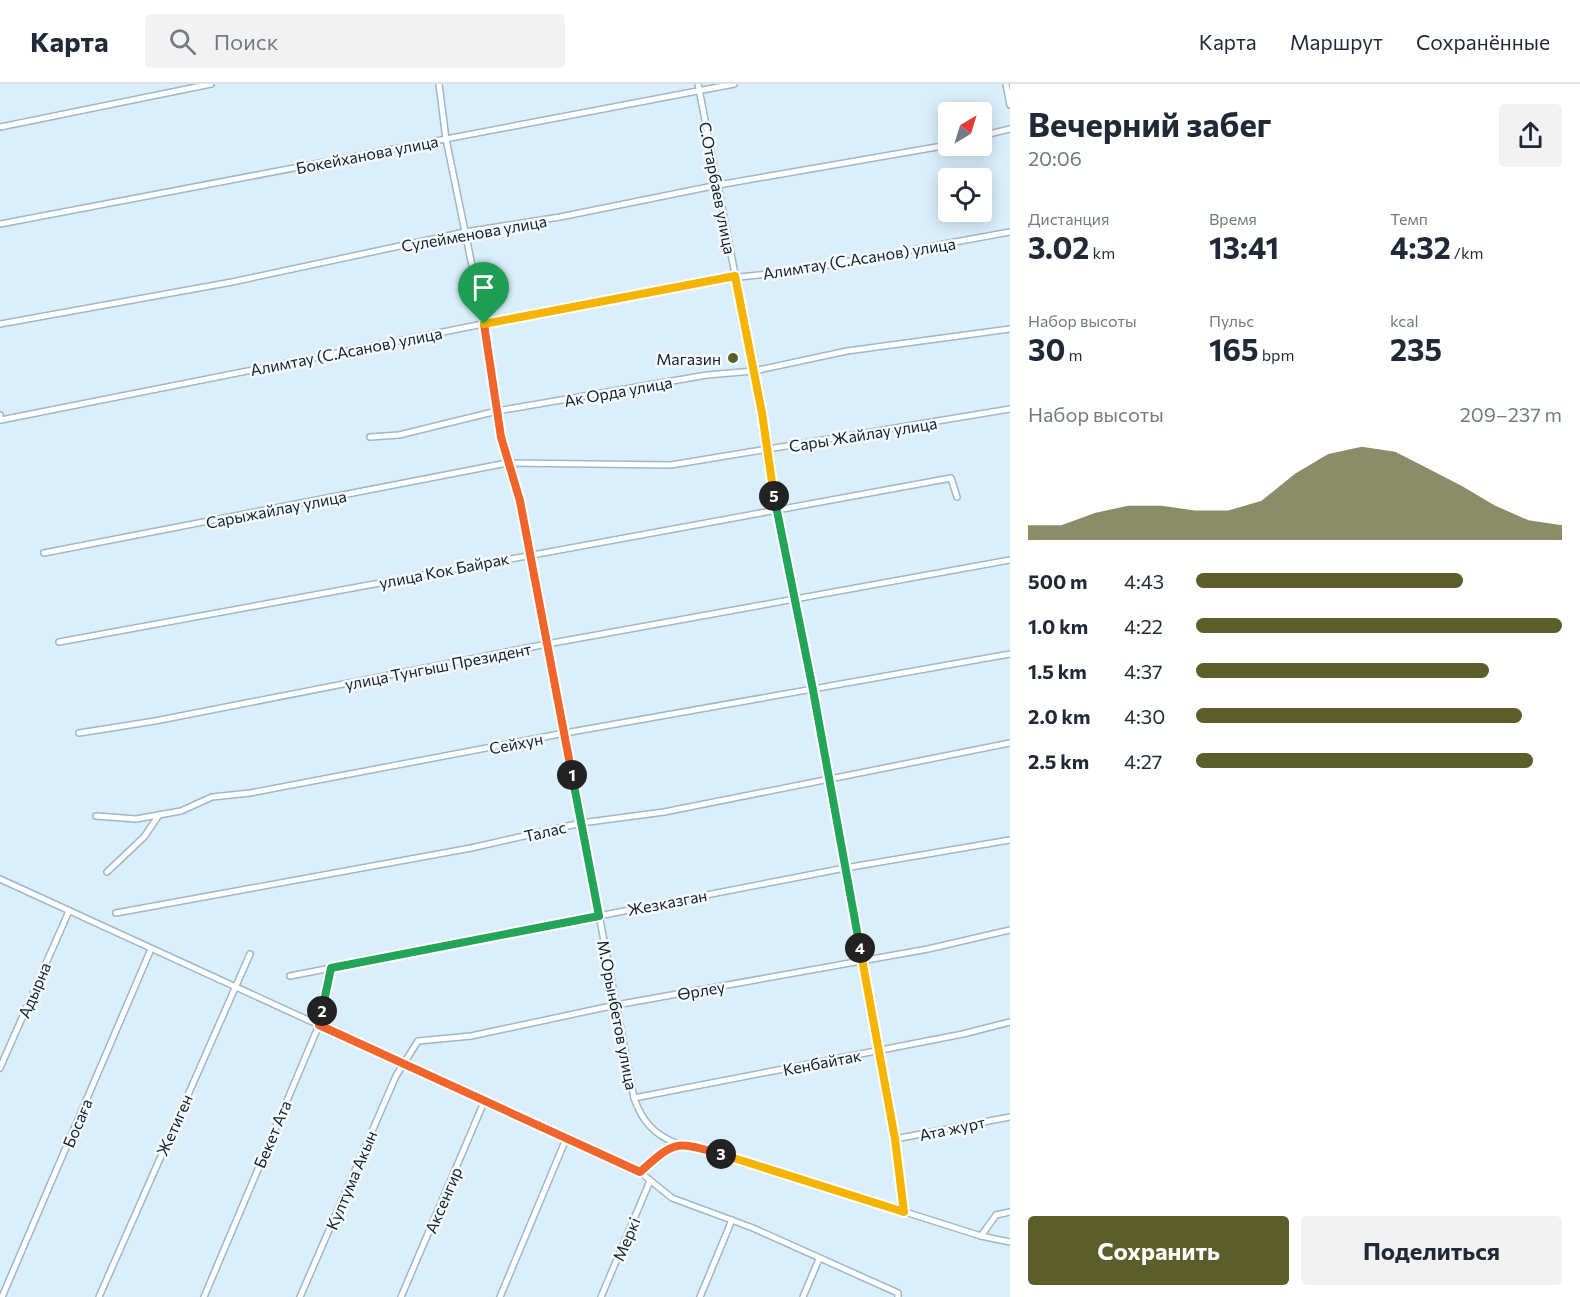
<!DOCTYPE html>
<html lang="ru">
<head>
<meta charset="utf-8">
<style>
  :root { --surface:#fff; --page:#f2f2f3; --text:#1f2937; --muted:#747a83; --line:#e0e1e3; --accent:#5b5d2a }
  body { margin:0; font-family:Commissioner,sans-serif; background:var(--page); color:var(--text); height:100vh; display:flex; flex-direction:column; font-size:22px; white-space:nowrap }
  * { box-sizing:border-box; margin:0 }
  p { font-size:20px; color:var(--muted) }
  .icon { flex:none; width:33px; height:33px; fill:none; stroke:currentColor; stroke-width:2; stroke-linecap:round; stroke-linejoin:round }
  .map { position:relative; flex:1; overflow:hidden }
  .sheet { display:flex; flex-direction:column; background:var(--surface); width:570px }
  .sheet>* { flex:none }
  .needle { width:39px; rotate:38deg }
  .controls { position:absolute; left:938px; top:18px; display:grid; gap:12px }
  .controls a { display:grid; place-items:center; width:54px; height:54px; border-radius:6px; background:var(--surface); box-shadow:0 3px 15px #0003; font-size:30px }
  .pin { position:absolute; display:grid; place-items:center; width:51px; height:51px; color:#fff; margin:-62px -26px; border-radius:50% 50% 50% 0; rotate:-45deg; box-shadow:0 0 6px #0007 }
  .pin .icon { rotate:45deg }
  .km { position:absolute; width:30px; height:30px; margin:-15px; border-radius:50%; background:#222; color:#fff; font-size:16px; line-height:30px; text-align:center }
  .round { display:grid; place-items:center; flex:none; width:63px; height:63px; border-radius:6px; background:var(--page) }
  .summary { display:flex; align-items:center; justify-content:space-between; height:102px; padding:0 18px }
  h1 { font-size:33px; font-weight:700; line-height:45px }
  .stats { display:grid; grid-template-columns:repeat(3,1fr); gap:9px; height:102px; padding:6px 18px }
  .stats div { display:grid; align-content:center }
  .stats b { font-size:30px; font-weight:700 }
  .stats small { font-size:16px; font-weight:400 }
  .stats p { font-size:16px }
  .chart { height:168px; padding:12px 18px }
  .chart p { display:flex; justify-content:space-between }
  .chart svg { width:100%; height:108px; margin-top:6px; fill:var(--accent); opacity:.7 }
  .cta { display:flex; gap:12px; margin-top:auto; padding:12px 18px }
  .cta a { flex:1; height:69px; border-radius:6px; background:var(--accent); color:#fff; font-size:24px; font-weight:700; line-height:69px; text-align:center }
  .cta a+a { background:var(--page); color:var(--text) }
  ul { padding:0 18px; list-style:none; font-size:20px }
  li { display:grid; grid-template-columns:96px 72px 1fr; align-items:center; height:45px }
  li i { height:15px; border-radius:8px; background:var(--accent) }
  header { display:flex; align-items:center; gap:36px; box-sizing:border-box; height:84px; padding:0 30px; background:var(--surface); border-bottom:2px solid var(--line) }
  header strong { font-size:28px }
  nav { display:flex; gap:33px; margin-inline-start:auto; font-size:21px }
  .search { width:420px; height:54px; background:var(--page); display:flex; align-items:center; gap:15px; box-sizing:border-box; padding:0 21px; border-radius:6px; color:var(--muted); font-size:22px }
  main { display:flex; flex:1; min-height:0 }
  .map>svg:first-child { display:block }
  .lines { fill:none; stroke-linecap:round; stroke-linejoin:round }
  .minor-casing { stroke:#9eb8c6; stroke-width:8 }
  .minor { stroke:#fff; stroke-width:5 }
  .split-1-casing { stroke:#fff; stroke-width:12 }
  .split-2-casing { stroke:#fff; stroke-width:12 }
  .split-3-casing { stroke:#fff; stroke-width:12 }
  .split-4-casing { stroke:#fff; stroke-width:12 }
  .split-5-casing { stroke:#fff; stroke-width:12 }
  .split-6-casing { stroke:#fff; stroke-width:12 }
  .split-1 { stroke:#f0652b; stroke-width:8 }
  .split-2 { stroke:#22a559; stroke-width:8 }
  .split-3 { stroke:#f0652b; stroke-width:8 }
  .split-4 { stroke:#f5b400; stroke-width:8 }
  .split-5 { stroke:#22a559; stroke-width:8 }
  .split-6 { stroke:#f5b400; stroke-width:8 }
  .poi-dot { fill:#5b5d2a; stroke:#f4fafd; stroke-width:2 }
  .labels { text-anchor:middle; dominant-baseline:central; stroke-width:5; stroke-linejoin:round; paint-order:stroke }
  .street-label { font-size:16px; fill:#151f24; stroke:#f4fafd }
  .poi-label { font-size:16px; fill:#151f24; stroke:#f4fafd; text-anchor:end }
</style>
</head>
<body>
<header>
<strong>Карта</strong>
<div class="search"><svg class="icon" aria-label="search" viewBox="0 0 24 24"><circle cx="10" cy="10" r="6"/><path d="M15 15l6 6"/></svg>Поиск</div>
<nav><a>Карта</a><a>Маршрут</a><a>Сохранённые</a></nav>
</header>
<main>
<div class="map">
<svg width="1010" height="1213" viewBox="0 0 1010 1213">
  <rect width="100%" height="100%" fill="#daeffb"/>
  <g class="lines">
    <g class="minor-casing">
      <g id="minor">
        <path d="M 439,0 L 446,55 L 484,240 L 501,353 L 520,417 L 634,1014 C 642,1037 654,1051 678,1060"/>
        <path d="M 698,0 L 762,329 L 777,425 L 813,606 L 895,1055 L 904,1128"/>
        <path d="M 1006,0 L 1010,21"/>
        <path d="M 0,43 L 211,0"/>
        <path d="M 981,52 L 1010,45"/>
        <path d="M 0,140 L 734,0"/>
        <path d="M 0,240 L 232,198 L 465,148 L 560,133 L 718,101 L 948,61"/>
        <path d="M 0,331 L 1,336 L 699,197 L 790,188 L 1010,148"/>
        <path d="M 370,353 L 399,351 L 497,327 L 707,291 L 754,287 L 847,267 L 1010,245"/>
        <path d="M 44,469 L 507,379 L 671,381 L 1010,325"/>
        <path d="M 59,558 L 951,394 L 957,413"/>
        <path d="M 79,649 L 155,637 L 547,560 L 1010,476"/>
        <path d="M 96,732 L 136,735 L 181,727 L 212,713 L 250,709 L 565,649 L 1010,570"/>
        <path d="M 107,788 L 144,753 L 159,731"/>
        <path d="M 0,795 L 640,1088 L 672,1114 L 753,1144 L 898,1209 L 898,1213"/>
        <path d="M 116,829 L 471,764 L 581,739 L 664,728 L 1010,659"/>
        <path d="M 290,892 L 845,784 L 1010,756"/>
        <path d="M 0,984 L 69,827"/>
        <path d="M 634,1014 L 963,950 L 1010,938"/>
        <path d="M 895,1055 L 1010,1033"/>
        <path d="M 640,1088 C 676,1055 675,1058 722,1070 L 981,1152 L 1010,1158"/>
        <path d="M 981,1152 L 996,1131 L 1010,1128"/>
        <path d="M 2,1213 L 151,865"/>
        <path d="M 99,1213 L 250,870"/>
        <path d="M 204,1213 L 319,941 L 331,884"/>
        <path d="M 300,1213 L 396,992 L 418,957 L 471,952 L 616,921 L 928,865 L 1010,846"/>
        <path d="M 401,1213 L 484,1018"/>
        <path d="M 500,1213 L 566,1055"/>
        <path d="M 601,1213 L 650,1097"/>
        <path d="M 700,1213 L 732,1136"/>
        <path d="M 803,1213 L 819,1175"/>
      </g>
    </g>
    <use href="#minor" class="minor"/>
  </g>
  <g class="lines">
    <g class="split-1-casing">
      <path id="split-1" d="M 484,240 L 501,353 L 520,417 L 572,691"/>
    </g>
    <g class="split-2-casing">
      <path id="split-2" d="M 322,927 L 331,884 L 599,832 L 572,691"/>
    </g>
    <g class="split-3-casing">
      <path id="split-3" d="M 322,927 L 319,941 L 640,1088 C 676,1056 674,1057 721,1070"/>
    </g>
    <g class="split-4-casing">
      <path id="split-4" d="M 721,1070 L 904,1128 L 895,1055 L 860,864"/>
    </g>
    <g class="split-5-casing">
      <path id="split-5" d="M 774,412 L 813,606 L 860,864"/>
    </g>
    <g class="split-6-casing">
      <path id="split-6" d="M 484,240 L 735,192 L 762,329 L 774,412"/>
    </g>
    <use href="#split-1" class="split-1"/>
    <use href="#split-2" class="split-2"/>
    <use href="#split-3" class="split-3"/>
    <use href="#split-4" class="split-4"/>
    <use href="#split-5" class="split-5"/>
    <use href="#split-6" class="split-6"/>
  </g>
  <circle class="poi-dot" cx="733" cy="274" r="6"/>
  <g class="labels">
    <g class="street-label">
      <text transform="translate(367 70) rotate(-11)">Бокейханова улица</text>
      <text transform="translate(718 104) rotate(79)">С.Отарбаев улица</text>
      <text transform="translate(474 149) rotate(-10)">Сулейменова улица</text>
      <text transform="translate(859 174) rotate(-9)">Алимтау (С.Асанов) улица</text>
      <text transform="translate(346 267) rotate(-11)">Алимтау (С.Асанов) улица</text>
      <text transform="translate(618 307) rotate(-10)">Ак Орда улица</text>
      <text transform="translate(863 350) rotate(-9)">Сары Жайлау улица</text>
      <text transform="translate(276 425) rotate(-11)">Сарыжайлау улица</text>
      <text transform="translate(444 486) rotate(-11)">улица Кок Байрак</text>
      <text transform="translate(438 582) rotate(-11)">улица Тунгыш Президент</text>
      <text transform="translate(516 659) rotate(-11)">Сейхун</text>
      <text transform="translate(545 747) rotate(-13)">Талас</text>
      <text transform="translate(667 818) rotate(-11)">Жезказган</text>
      <text transform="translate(34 906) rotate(-67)">Адырна</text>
      <text transform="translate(701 906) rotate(-10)">Өрлеу</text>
      <text transform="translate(618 931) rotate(79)">М.Орынбетов улица</text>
      <text transform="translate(822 978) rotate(-11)">Кенбайтак</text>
      <text transform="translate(77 1039) rotate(-67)">Босаға</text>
      <text transform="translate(174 1041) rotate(-66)">Жетиген</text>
      <text transform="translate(952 1044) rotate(-12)">Ата журт</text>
      <text transform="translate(272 1050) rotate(-67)">Бекет Ата</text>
      <text transform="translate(351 1096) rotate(-67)">Култума Акын</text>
      <text transform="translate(443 1116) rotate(-67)">Аксенгир</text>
      <text transform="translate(626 1155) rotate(-67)">Меркі</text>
    </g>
    <g class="poi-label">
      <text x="721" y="274">Магазин</text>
    </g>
  </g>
</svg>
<div class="controls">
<a><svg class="needle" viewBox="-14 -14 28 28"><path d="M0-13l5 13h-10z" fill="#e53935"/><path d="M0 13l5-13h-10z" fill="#747a83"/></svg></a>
<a><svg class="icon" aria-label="locate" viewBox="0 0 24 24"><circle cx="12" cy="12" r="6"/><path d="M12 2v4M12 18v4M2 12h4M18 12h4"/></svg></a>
</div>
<div class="pin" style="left:484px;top:240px;background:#1e9e55"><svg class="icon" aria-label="arrive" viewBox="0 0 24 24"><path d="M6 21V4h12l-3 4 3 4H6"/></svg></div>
<b class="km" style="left:572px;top:691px">1</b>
<b class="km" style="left:322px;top:927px">2</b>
<b class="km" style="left:721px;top:1070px">3</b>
<b class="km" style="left:860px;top:864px">4</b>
<b class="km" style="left:774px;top:412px">5</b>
</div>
<section class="sheet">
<div class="summary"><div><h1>Вечерний забег</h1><p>20:06</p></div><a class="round"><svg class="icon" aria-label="share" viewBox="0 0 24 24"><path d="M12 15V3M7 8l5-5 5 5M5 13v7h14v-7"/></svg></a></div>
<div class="stats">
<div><p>Дистанция</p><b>3.02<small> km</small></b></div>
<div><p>Время</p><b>13:41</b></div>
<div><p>Темп</p><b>4:32<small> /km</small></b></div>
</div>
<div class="stats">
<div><p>Набор высоты</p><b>30<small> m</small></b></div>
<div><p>Пульс</p><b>165<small> bpm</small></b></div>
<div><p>kcal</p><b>235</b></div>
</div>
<div class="chart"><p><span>Набор высоты</span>209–237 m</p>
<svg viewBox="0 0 160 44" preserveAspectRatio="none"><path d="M0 44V38L10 38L20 33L30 30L40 30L50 32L60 32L70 28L80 17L90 9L100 6L110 8L120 15L130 22L140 30L150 36L160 38V44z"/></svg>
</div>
<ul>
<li><b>500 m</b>4:43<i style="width:73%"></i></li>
<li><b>1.0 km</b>4:22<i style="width:100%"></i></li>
<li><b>1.5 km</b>4:37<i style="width:80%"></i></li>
<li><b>2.0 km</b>4:30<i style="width:89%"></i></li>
<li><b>2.5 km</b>4:27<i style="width:92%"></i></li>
</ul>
<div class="cta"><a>Сохранить</a><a>Поделиться</a></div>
</section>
</main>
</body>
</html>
